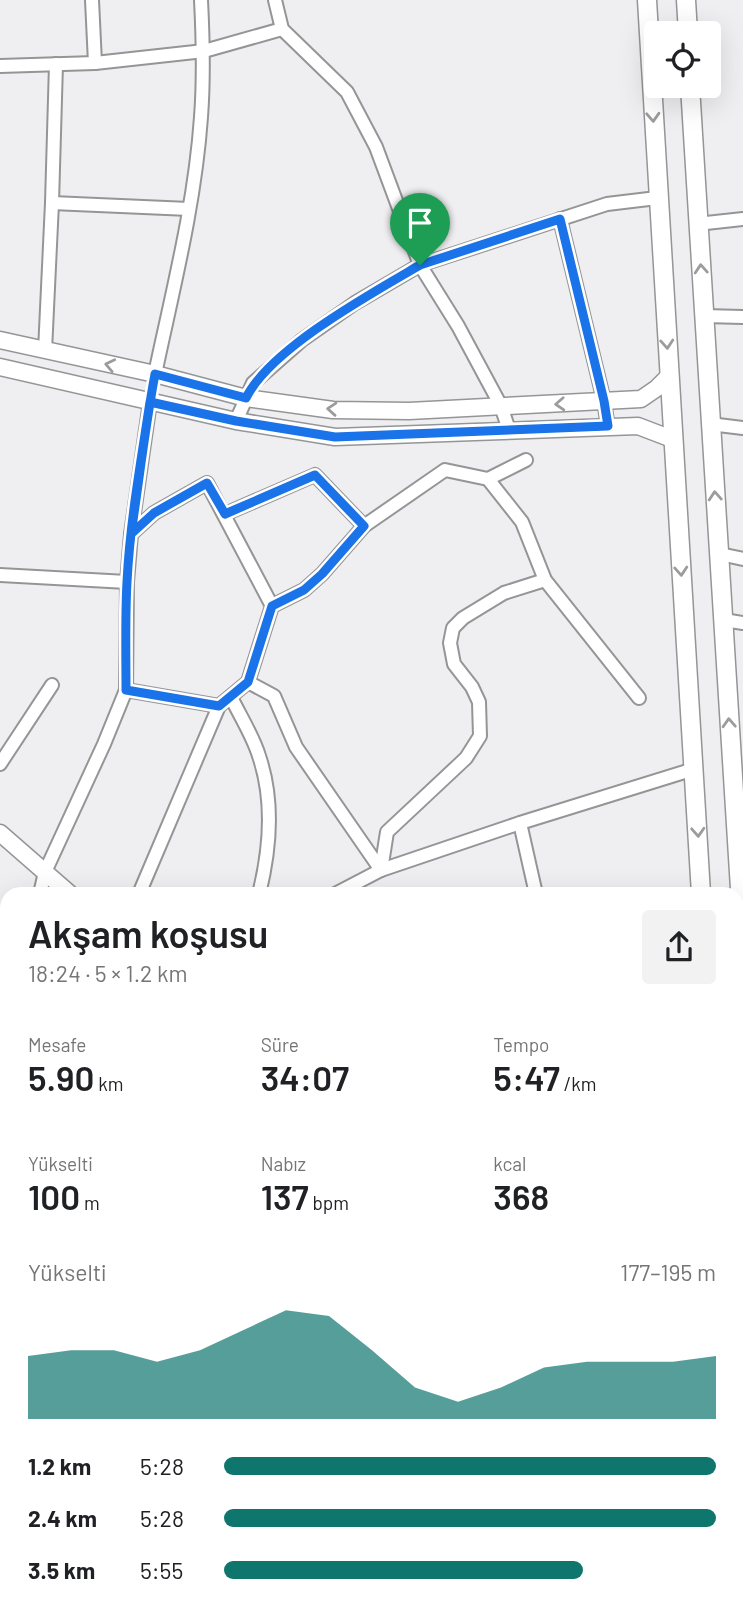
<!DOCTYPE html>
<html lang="tr">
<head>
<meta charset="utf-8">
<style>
  :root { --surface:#fff; --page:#f2f2f2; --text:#202124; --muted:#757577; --accent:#0f766e }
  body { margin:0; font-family:Barlow,sans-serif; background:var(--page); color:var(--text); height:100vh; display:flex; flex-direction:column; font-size:26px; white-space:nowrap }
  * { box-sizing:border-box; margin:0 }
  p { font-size:23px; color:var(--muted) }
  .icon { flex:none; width:38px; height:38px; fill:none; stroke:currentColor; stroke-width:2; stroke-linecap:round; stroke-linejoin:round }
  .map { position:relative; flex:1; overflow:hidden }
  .drawer { position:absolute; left:0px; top:887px; width:744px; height:726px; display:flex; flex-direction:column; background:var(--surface); border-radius:21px 21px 0 0; box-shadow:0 7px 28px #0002 }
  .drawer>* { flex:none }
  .tools { position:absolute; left:644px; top:21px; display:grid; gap:14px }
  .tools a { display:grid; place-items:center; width:77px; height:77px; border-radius:7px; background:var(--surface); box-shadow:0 7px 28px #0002; font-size:35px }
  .pin { position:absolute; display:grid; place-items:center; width:60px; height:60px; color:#fff; margin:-72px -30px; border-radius:50% 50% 50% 0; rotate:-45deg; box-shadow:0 0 7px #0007 }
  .pin .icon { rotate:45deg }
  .round { display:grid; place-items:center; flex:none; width:74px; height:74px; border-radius:7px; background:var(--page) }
  .headline { display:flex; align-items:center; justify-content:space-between; height:119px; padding:0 28px }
  h1 { font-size:38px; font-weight:600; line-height:52px }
  .metrics { display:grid; grid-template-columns:repeat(3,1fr); gap:10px; height:119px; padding:7px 28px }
  .metrics div { display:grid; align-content:center }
  .metrics b { font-size:35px; font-weight:600 }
  .metrics small { font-size:19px; font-weight:400 }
  .metrics p { font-size:19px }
  .chart { height:196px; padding:14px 28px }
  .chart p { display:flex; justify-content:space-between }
  .chart svg { width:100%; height:126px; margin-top:7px; fill:var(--accent); opacity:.7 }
  ul { padding:0 28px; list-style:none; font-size:23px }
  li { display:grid; grid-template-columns:112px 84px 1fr; align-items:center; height:52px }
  li i { height:18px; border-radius:9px; background:var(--accent) }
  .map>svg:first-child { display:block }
  .park { fill:url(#park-tufts) }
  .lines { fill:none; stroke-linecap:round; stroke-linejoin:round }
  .canal { stroke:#bbcff5; stroke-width:14 }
  .minor-casing { stroke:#949596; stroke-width:16 }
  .tertiary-casing { stroke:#949596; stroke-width:19 }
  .secondary-casing { stroke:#949596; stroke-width:21 }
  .primary-casing { stroke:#949596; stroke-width:23 }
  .minor { stroke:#fff; stroke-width:12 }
  .tertiary { stroke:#fff; stroke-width:16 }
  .secondary { stroke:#fff; stroke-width:18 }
  .primary { stroke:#fff; stroke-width:19 }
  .tram { stroke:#939395; stroke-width:2 }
  .oneway { stroke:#9c9c9d }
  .route-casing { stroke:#fff; stroke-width:14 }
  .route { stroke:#1a73e8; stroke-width:9 }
</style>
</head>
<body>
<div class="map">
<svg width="743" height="1612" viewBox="0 0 743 1612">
  <defs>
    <pattern id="park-tufts" width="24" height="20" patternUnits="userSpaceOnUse" patternTransform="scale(1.75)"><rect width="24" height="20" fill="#b6ebb3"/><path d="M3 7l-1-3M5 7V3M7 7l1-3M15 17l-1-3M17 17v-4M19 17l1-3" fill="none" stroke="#9dca9b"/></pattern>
  </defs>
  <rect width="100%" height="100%" fill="#efeff1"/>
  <path class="park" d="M 0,1442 L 7,1448 L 7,1520 L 0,1513 Z"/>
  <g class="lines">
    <g class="canal">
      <path d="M 0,1528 L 7,1535"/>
      <path d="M 79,1606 L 85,1612"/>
    </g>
    <g class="minor-casing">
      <g id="minor">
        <path d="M 92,0 L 95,63"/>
        <path d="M 275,0 L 282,29 L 347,92 L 376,147 L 420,265 L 458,326 L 501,406 L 509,430"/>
        <path d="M 0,66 L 95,63 L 204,51 L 282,29"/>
        <path d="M 52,203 L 189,209"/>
        <path d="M 560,219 L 604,401 L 608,427"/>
        <path d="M 697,224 L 743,219"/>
        <path d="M 704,316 L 743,317"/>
        <path d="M 45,351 L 52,203 L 56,64"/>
        <path d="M 155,374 C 173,289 195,204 201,117 C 204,78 203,39 201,0"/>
        <path d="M 236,421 L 253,383 L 302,340 L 355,303 L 420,265 L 607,204 L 657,198"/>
        <path d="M 710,424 L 743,428"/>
        <path d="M 488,479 L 522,522 L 545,580 L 639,698"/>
        <path d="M 225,514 L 315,475 L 364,526"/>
        <path d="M 131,534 L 150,402"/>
        <path d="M 720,554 L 743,559"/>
        <path d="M 0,575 L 127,582"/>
        <path d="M 272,606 L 304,590 L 322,574 L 364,526 L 445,470 L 488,479 L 526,460"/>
        <path d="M 724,620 L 743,623"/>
        <path d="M 248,682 L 274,696 L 296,747 L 381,870"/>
        <path d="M 126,690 L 219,706"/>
        <path d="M 231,697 C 240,716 253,736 259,756 C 274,800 270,850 259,894"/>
        <path d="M 0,764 L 52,685"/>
        <path d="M 520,823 L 536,894"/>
        <path d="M 381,870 L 387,832 L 466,758 L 480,736 L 479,702 L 472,687 L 454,664 L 450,643 L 453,628 L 463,618 L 504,593 L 545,580"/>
        <path d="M 40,894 L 45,872 L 104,744 L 126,690 L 127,582 L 131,534 L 154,513 L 207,483 L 272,606 L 248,682 L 219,706 L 139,894"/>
        <path d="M 335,894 L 381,870 L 520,823 L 694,769"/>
        <path d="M 0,1142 L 7,1139"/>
        <path d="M 549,1606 L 563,1612"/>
        <path d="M 409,1612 L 411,1606"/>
        <path d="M 597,1612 L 599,1606"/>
      </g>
    </g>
    <g class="tertiary-casing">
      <g id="tertiary">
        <path d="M 0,340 L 155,374 L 246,398 L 333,410 L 409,411 L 641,399 L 657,388 L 669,376"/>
        <path d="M 0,367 L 236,421 L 335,437 L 638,426 L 672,439"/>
        <path d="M 0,833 L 70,894"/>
        <path d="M 0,1425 L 7,1432"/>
        <path d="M 0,1552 L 7,1559"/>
        <path d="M 55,1606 L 61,1612"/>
        <path d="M 203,1606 L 213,1612"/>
      </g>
    </g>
    <g class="secondary-casing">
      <g id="secondary">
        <path d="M 647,0 L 701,894"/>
        <path d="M 686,0 L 688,33"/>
        <path d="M 690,86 L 743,937"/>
        <path d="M 737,1119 L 743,1118"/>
        <path d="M 737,1287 L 743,1283"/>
        <path d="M 737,1411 L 743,1534"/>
      </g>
    </g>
    <g class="primary-casing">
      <g id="primary">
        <path d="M 737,1176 L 743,1175"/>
        <path d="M 737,1223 L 743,1224"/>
        <path d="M 0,1343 L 7,1341"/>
        <path d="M 0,1382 L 7,1380"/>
      </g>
    </g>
    <use href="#minor" class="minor"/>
    <use href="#tertiary" class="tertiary"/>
    <use href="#secondary" class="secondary"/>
    <use href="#primary" class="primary"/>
    <g class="tram">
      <path d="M 737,1198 L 743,1197"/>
      <path d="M 0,1360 L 7,1358"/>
    </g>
  </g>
  <defs><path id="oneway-chevron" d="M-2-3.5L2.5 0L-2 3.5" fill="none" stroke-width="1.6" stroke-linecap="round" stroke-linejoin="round" transform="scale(1.75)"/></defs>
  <g class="oneway">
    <use href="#oneway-chevron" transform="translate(653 117) rotate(87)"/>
    <use href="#oneway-chevron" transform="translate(701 269) rotate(-94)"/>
    <use href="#oneway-chevron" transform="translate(667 344) rotate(86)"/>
    <use href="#oneway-chevron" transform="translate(110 365) rotate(-168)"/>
    <use href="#oneway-chevron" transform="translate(560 404) rotate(177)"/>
    <use href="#oneway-chevron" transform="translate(332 409) rotate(-176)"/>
    <use href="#oneway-chevron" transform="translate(715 496) rotate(-94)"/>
    <use href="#oneway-chevron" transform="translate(681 571) rotate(86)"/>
    <use href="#oneway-chevron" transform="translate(729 723) rotate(-93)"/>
    <use href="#oneway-chevron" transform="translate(698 832) rotate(87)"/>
  </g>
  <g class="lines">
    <g class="route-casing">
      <path id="route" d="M 420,265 C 372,293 270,349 246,398 L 155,374 C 145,427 139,481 131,534 L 154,513 L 207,483 L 225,514 L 315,475 L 364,526 L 322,574 L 304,590 L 272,606 L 248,682 L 219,706 L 126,690 C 126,654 125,618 127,582 C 130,522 141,462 150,402 L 236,421 L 335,437 L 608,426 L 604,401 L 560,219 L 420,265"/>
    </g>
    <use href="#route" class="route"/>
  </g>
</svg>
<div class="tools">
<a><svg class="icon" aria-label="locate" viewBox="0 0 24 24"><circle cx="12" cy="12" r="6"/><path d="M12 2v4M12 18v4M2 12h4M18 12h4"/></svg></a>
</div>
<div class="pin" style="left:420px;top:265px;background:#1e9e55"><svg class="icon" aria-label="arrive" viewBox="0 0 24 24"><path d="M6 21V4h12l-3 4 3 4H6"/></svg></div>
<section class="drawer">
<div class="headline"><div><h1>Akşam koşusu</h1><p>18:24 · 5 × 1.2 km</p></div><a class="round"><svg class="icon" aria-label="share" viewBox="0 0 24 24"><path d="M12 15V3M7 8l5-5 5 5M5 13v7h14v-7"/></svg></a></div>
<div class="metrics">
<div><p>Mesafe</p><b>5.90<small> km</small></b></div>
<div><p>Süre</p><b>34:07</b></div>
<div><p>Tempo</p><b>5:47<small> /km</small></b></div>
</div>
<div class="metrics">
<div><p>Yükselti</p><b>100<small> m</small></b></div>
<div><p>Nabız</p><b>137<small> bpm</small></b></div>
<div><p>kcal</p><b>368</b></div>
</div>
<div class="chart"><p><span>Yükselti</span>177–195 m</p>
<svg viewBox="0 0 160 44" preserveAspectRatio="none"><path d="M0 44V22L10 20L20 20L30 24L40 20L50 13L60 6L70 8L80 20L90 33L100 38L110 33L120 26L130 24L140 24L150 24L160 22V44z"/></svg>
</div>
<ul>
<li><b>1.2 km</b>5:28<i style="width:100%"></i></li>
<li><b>2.4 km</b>5:28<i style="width:100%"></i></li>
<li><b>3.5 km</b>5:55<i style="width:73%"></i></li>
</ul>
</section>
</div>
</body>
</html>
